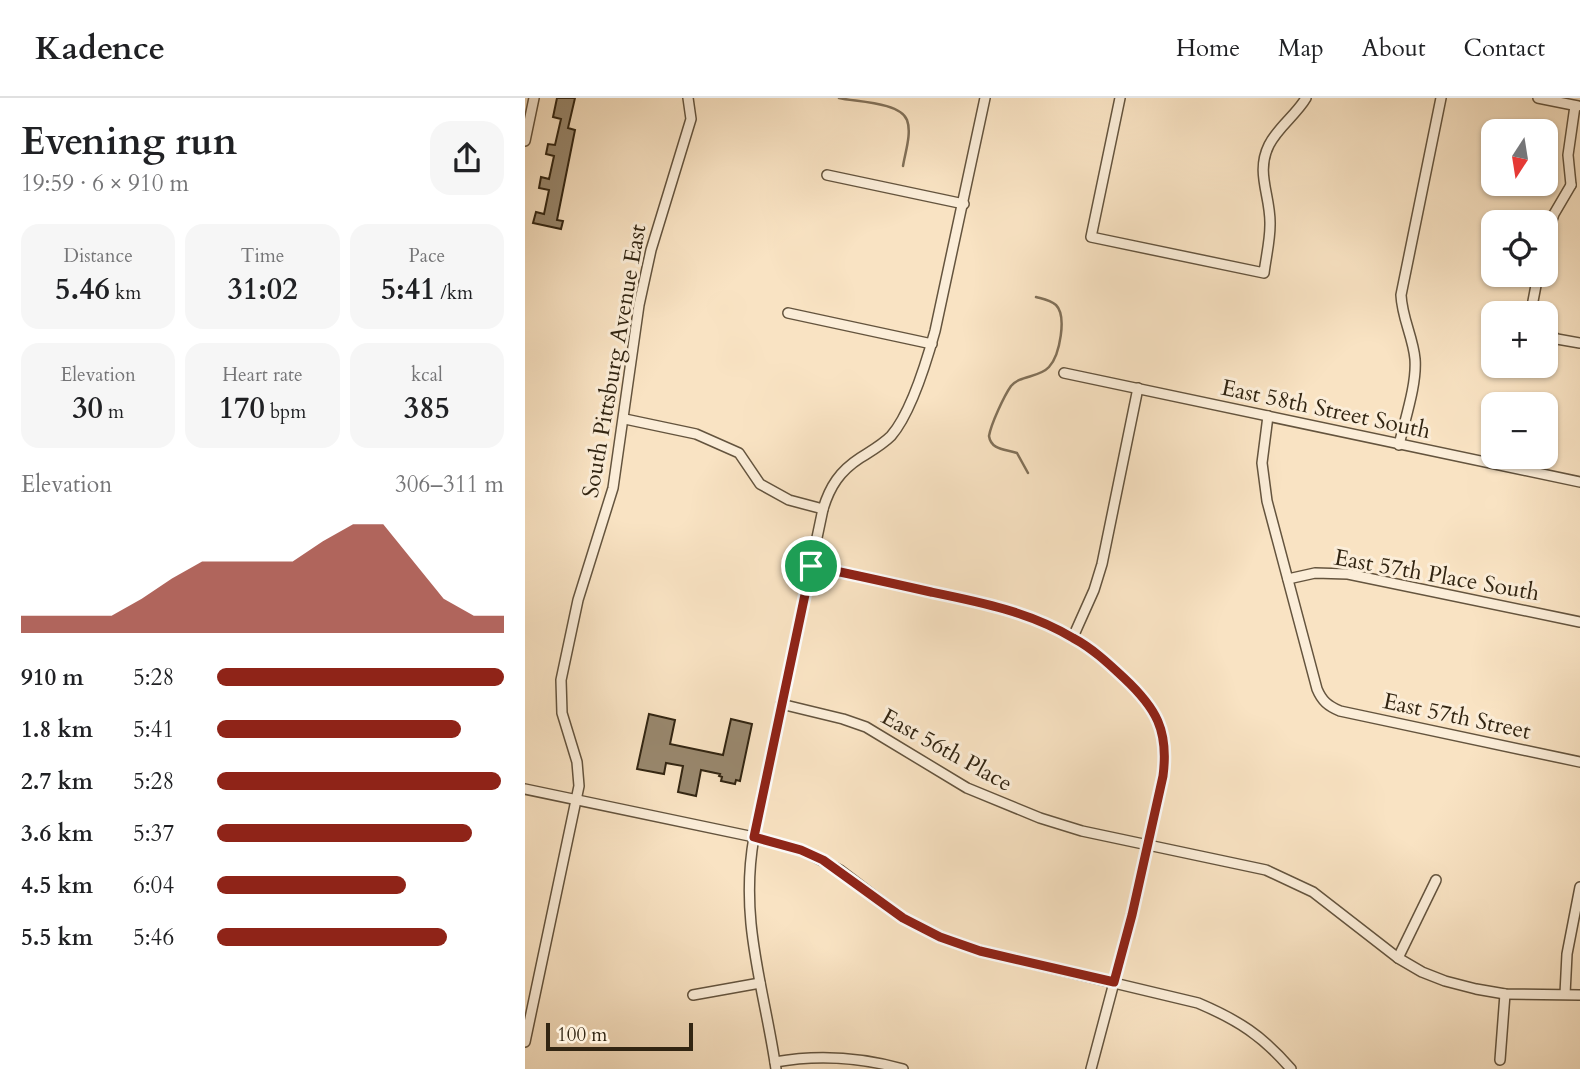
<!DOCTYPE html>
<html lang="en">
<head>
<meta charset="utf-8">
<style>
  :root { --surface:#fff; --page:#f6f6f6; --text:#202124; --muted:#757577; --line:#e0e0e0; --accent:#8f2418 }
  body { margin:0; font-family:Cardo,serif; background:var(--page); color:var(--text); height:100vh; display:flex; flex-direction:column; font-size:26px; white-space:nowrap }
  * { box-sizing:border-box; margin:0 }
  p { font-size:23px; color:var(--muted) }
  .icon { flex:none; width:38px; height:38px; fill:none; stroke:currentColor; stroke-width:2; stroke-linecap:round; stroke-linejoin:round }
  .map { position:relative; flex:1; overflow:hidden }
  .sheet { display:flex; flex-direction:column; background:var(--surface); width:525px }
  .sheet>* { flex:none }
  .needle { width:46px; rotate:192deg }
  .buttons { position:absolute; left:956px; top:21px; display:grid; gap:14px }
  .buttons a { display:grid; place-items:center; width:77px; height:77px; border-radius:14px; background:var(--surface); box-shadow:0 2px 5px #0004; font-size:35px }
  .scale { position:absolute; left:21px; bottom:18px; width:147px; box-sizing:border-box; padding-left:7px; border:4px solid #322512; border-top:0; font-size:19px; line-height:24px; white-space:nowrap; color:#322512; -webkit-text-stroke:5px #fbedd8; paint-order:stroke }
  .pin { position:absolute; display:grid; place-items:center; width:60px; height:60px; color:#fff; margin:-30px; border:4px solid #fff; border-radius:50%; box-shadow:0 2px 7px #0007 }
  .round { display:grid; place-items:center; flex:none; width:74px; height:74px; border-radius:21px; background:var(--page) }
  .overview { display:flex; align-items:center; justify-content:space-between; height:119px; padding:0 21px }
  h1 { font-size:38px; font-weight:700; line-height:52px }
  .stats { display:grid; grid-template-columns:repeat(3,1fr); gap:10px; height:119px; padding:7px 21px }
  .stats div { display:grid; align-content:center; border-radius:18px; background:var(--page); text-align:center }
  .stats b { font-size:30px; font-weight:700 }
  .stats small { font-size:19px; font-weight:400 }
  .stats p { font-size:19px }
  .chart { height:196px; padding:14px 21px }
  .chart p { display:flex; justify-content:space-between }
  .chart svg { width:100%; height:126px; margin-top:7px; fill:var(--accent); opacity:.7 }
  ul { padding:0 21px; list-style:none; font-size:23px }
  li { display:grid; grid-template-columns:112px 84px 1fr; align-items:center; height:52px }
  li i { height:18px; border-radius:9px; background:var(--accent) }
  header { display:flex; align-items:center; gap:42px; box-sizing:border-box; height:98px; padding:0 35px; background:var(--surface); border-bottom:2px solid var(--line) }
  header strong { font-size:33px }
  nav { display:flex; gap:38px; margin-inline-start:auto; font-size:24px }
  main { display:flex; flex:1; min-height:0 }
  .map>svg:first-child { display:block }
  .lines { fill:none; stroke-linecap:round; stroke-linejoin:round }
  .stream { stroke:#817058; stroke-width:2.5 }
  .building { fill:#99886e; stroke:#322512; stroke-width:2 }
  .street-casing { stroke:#64543e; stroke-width:12 }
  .street { stroke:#fbedd8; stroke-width:9 }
  .route-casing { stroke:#fff; stroke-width:14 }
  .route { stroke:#8f2418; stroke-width:9 }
  .labels { text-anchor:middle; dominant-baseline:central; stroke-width:6; stroke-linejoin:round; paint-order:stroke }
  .street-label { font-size:23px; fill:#322512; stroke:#fbedd8 }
</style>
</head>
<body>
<header>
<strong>Kadence</strong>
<nav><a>Home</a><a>Map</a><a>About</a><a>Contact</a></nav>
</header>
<main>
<section class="sheet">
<div class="overview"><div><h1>Evening run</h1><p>19:59 · 6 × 910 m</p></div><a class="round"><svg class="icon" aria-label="share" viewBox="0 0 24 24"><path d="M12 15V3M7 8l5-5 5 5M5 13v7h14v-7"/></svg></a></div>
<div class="stats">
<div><p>Distance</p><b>5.46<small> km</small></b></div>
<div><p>Time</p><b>31:02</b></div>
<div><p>Pace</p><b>5:41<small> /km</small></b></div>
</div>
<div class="stats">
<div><p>Elevation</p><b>30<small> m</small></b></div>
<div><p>Heart rate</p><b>170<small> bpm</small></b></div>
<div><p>kcal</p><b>385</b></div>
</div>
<div class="chart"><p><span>Elevation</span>306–311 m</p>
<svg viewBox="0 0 160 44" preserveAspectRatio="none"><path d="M0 44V38L10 38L20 38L30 38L40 32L50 25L60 19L70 19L80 19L90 19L100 12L110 6L120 6L130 19L140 32L150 38L160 38V44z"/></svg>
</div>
<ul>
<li><b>910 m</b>5:28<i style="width:100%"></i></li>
<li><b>1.8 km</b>5:41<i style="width:85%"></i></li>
<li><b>2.7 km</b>5:28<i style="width:99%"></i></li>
<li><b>3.6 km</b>5:37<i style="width:89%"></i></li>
<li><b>4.5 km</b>6:04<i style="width:66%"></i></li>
<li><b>5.5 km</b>5:46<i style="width:80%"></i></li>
</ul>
</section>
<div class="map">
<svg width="1055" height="971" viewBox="0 0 1055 971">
  <rect width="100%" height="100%" fill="#f9e3c3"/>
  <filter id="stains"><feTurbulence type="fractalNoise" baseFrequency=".00286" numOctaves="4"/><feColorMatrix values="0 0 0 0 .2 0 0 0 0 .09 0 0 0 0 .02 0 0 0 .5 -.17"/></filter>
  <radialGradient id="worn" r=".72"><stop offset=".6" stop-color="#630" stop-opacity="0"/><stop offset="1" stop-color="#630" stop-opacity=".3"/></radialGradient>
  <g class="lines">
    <g class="stream">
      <path d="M 314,0 C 331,4 375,4 382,22 C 387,35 380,55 378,68"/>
      <path d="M 503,375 L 492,355 C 480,351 466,352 464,338 C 466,326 479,298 486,288 C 495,277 514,280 524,269 C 535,257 542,218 531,207 C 525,202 518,201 511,199"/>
    </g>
  </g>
  <g class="building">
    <path d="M 32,0 L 50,0 L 43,30 L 50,32 L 32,122 L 38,123 L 36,131 L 8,125 L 11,114 L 19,116 L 24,92 L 14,90 L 16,79 L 24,81 L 29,58 L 21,56 L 23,46 L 30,47 L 36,21 L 28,19 Z"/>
    <path d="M 124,616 L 150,622 L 145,646 L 198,657 L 206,621 L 227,626 L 215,683 L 211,682 L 210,686 L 196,683 L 197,679 L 194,678 L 195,676 L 176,672 L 171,698 L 153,694 L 158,668 L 141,665 L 139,676 L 112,671 Z"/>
  </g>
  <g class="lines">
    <g class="street-casing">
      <g id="street">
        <path d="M 595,0 L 566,139 L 739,175 C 741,159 745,143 745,127 C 746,98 730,75 744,47 C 753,29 771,17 781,0"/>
        <path d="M 1013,0 L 1053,8"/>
        <path d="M 0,43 L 9,0"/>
        <path d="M 302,77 L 439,106"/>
        <path d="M 1046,87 L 1043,57 L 1050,8"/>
        <path d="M 1020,144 L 1029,116 L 1046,87"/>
        <path d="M 263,215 L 407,246"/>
        <path d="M 1010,215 L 1008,203 L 1013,177"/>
        <path d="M 1020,233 L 1032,241 L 1055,245"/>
        <path d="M 539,275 L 1055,384"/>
        <path d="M 743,318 L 737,365 L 742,403 L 792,591 C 797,603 803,608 815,613 L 1055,664"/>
        <path d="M 100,321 L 171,336 L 214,355 L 235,386 L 264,402 L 298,411"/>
        <path d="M 874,347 C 880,321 892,286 890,261 C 888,239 877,220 876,197 L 916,0"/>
        <path d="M 286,468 C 326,476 366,485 407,494 C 455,504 506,514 548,540 C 567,550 583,565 599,580 C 631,611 644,632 638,678 L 607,817 L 566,971"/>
        <path d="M 763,481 L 790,475 L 823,476 L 1055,524"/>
        <path d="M 548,539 L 569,492 L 577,466 L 613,290"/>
        <path d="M 256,606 L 318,621 L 341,629 L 442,690 L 515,720 L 557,733 L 741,772 L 788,794 L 873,860 L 897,874 L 920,883 L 951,891 L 980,896 L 1055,897"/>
        <path d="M 0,691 L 229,739 L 276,752 L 315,772 L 378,820 L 415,839 L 455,853 L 673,905 C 713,922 738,938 766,971"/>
        <path d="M 873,860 L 911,782"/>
        <path d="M 1040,896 L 1042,856 L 1055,789"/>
        <path d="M 168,897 L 235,885"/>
        <path d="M 0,944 L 54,688 L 52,664 L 37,615 L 36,582 L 53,502 L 88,390 L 114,207 L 126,152 L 166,21 L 163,0"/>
        <path d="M 975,962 L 980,896"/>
        <path d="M 250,964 C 294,956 335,959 378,971"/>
        <path d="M 251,971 C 239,889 214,823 229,739 L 298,411 C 305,388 315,373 335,360 C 346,353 357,347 366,338 C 386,315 402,262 410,233 L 460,0"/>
      </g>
    </g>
    <use href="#street" class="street"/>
  </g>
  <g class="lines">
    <g class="route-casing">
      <path id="route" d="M 286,468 C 326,476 366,485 406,494 C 455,504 505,514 548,540 C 567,550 583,565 599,580 C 631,610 644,632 638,678 L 607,817 L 589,884 L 455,853 L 415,839 L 378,820 L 298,762 L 276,752 L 229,739 Z"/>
    </g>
    <use href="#route" class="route"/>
  </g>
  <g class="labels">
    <g class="street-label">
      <text transform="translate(89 263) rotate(-80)">South Pittsburg Avenue East</text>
      <text transform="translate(801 311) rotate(12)">East 58th Street South</text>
      <text transform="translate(912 477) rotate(10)">East 57th Place South</text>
      <text transform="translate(932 618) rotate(12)">East 57th Street</text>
      <text transform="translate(422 652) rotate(29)">East 56th Place</text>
    </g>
  </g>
  <rect width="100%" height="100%" filter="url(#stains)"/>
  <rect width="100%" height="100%" fill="url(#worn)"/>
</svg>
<div class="buttons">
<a><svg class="needle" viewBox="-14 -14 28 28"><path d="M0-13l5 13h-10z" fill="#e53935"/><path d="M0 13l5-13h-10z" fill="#757577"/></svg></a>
<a><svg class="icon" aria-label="locate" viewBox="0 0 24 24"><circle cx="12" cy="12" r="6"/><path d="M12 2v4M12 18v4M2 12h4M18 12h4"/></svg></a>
<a>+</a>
<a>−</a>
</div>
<div class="scale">100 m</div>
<div class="pin" style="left:286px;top:468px;background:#1e9e55"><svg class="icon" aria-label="arrive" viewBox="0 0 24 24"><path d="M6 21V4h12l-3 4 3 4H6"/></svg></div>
</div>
</main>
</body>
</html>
